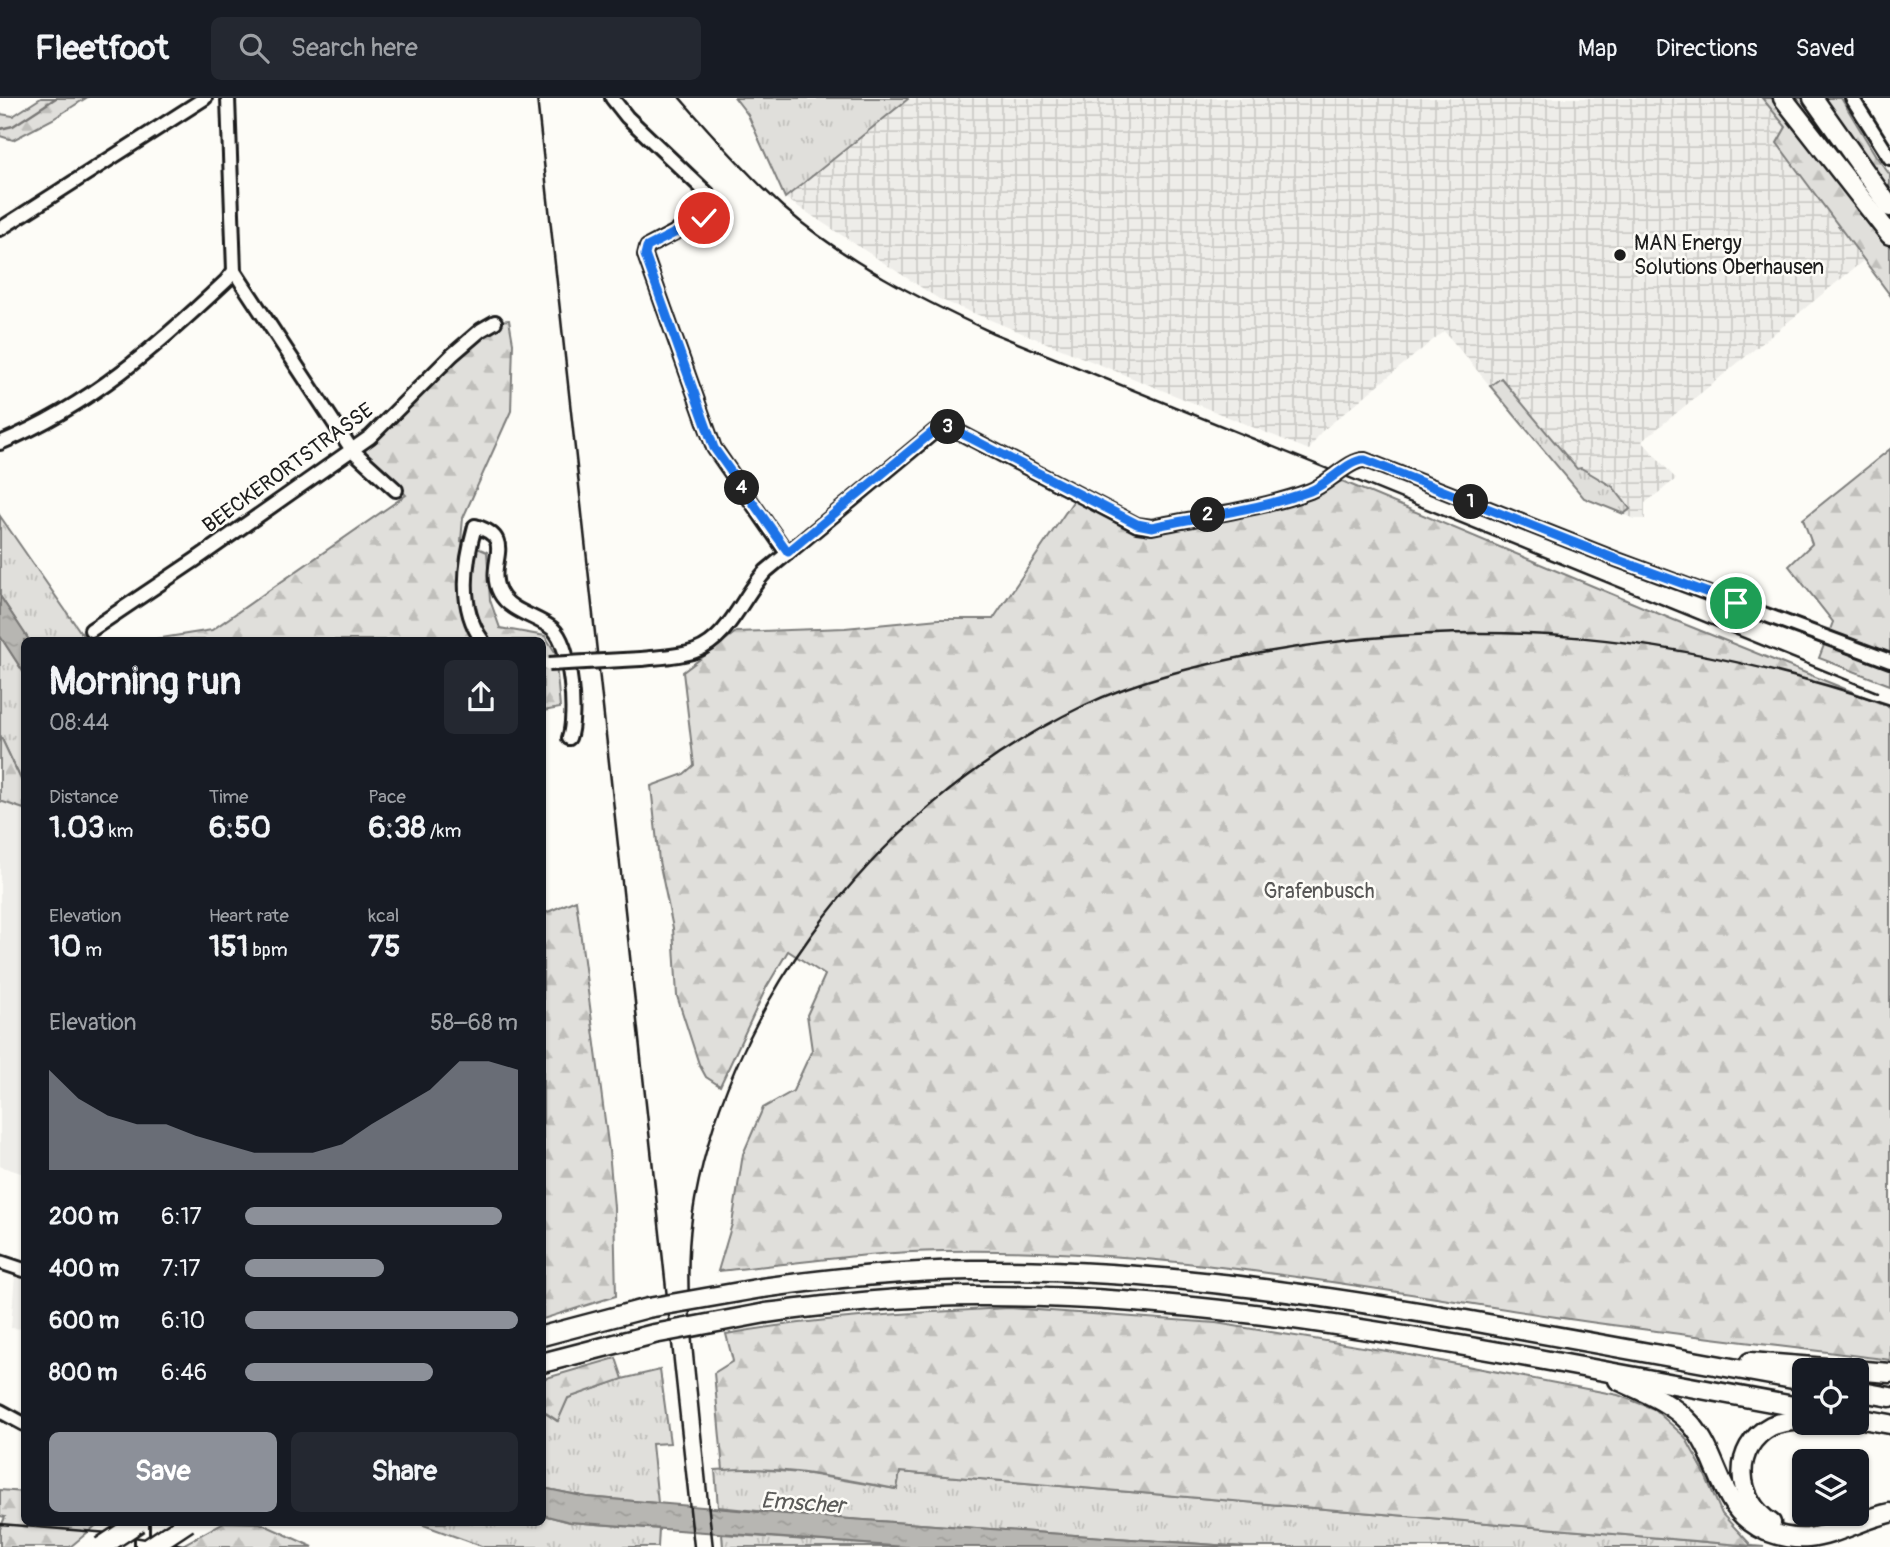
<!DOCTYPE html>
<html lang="en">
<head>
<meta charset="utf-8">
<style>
  :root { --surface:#171b24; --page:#242831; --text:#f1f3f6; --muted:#9ea1a6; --line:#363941; --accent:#8c9099 }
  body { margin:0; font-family:Pangolin,sans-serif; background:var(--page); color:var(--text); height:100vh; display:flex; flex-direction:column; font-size:26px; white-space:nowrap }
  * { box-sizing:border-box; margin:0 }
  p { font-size:23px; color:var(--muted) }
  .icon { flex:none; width:38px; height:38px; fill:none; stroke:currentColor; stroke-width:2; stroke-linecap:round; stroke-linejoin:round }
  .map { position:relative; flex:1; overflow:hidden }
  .side { position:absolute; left:21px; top:539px; width:525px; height:889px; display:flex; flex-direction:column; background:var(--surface); border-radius:10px; box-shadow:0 2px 5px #0004 }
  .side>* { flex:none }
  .fabs { position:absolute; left:1792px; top:1260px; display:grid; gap:14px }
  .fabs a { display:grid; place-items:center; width:77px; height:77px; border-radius:10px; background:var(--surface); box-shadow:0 2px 5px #0004; font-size:35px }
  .pin { position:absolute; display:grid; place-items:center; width:60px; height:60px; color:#fff; margin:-30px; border:4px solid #fff; border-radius:50%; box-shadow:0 2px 7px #0007 }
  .km { position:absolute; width:35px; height:35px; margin:-18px; border-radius:50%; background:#222; color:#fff; font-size:19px; line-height:35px; text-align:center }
  .round { display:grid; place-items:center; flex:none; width:74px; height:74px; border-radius:10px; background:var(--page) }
  .overview { display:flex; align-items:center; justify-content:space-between; height:119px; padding:0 28px }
  h1 { font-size:38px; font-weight:700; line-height:52px }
  .stats { display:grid; grid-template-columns:repeat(3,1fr); gap:10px; height:119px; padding:7px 28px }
  .stats div { display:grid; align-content:center }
  .stats b { font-size:30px; font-weight:700 }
  .stats small { font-size:19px; font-weight:400 }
  .stats p { font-size:19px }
  .chart { height:196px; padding:14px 28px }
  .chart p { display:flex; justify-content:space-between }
  .chart svg { width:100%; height:126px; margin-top:7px; fill:var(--accent); opacity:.7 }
  .primary-button { display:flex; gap:14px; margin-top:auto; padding:14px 28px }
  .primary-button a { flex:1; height:80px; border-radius:10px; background:var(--accent); color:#fff; font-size:28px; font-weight:700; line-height:80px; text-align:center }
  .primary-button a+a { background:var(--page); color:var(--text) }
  ul { padding:0 28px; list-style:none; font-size:23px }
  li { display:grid; grid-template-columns:112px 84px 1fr; align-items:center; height:52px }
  li i { height:18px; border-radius:9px; background:var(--accent) }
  header { display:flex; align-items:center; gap:42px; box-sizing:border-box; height:98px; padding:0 35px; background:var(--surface); border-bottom:2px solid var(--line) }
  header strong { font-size:33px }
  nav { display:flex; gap:38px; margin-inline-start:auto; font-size:24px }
  .search { width:490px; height:63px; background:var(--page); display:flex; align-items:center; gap:18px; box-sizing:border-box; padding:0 24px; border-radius:10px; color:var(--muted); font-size:26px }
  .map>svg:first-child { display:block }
  .built { fill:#eeede9 }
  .industrial { fill:url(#industrial-grid) }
  .grass { fill:url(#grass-tufts); stroke:#7e7e7c; stroke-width:2 }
  .forest { fill:url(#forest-firs); stroke:#7e7e7c; stroke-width:2 }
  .water { fill:url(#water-ripples); stroke:#797876; stroke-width:2 }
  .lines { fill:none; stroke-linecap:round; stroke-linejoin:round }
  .stream { stroke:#797876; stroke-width:2.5 }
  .minor-casing { stroke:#1c1c1c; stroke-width:18 }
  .highway-casing { stroke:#1c1c1c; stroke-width:23 }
  .minor { stroke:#fdfcf7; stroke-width:12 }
  .highway { stroke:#fdfcf7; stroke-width:18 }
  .rail { stroke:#1c1c1c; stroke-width:2.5 }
  .minor-bridge-casing { stroke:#1c1c1c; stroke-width:18; stroke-linecap:butt }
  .highway-bridge-casing { stroke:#1c1c1c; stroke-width:23; stroke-linecap:butt }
  .minor-bridge { stroke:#fdfcf7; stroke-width:12 }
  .highway-bridge { stroke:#fdfcf7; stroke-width:18 }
  .route-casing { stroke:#fff; stroke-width:14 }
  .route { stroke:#1a73e8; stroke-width:9 }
  .poi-dot { fill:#1c1c1c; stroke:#fdfcf7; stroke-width:2.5 }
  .labels { text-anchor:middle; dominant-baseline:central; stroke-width:5; stroke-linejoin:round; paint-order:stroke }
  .poi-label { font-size:21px; fill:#1c1c1c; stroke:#fdfcf7; text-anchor:start }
  .street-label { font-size:21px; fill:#1c1c1c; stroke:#fdfcf7 }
  .park-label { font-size:21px; fill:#575655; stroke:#fdfcf7 }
  .water-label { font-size:23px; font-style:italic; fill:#5a5a58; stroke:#fdfcf7 }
</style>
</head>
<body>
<header>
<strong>Fleetfoot</strong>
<div class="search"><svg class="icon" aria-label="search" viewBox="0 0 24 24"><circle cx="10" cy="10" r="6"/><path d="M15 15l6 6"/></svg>Search here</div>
<nav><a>Map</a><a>Directions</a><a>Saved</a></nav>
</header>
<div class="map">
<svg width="1890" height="1449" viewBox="0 0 1890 1449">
  <defs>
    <pattern id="industrial-grid" width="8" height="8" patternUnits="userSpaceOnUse" patternTransform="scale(1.75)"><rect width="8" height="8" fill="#eeede9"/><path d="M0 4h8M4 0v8" fill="none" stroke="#cccbc7"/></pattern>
    <pattern id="grass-tufts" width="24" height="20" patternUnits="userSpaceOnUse" patternTransform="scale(1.75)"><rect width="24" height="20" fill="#e0dfdb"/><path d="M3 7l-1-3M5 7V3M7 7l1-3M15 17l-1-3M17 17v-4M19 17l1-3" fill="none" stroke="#c0bfbb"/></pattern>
    <pattern id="forest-firs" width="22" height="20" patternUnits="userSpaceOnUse" patternTransform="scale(1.75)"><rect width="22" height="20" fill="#e0dfdb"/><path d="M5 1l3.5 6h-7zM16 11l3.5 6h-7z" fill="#c0bfbb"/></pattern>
    <pattern id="water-ripples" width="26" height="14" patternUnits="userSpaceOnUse" patternTransform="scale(1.75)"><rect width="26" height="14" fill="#b7b6b2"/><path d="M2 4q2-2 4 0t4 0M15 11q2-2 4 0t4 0" fill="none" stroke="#9d9c98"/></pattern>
  </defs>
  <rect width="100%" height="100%" fill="#fdfcf7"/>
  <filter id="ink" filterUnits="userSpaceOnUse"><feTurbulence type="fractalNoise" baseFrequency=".0143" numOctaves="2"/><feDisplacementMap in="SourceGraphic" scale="14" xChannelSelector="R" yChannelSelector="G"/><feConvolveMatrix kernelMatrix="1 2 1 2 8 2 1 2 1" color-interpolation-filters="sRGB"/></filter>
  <g filter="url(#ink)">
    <g class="built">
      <path d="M 0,703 L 24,711 L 24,1076 L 0,1068 Z"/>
      <path d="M 15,1176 L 24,1179 L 24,1231 L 11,1230 Z"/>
    </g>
    <path class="industrial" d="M 907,0 L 1762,0 L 1786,29 L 1778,45 L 1863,163 L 1642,343 L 1676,381 L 1645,405 L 1645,421 L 1635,421 L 1584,400 L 1444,233 L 1321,334 L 1309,352 L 939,201 L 785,100 Z"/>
    <g class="grass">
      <path d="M 735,0 L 907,0 L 908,1 L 785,100 L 748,17 Z"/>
      <path d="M 1501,280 L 1577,371 L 1581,370 L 1613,389 L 1630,411 L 1624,416 L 1584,400 L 1490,288 Z"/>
      <path d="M 0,418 L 86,542 L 29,542 L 0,498 Z"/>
      <path d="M 0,538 L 24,575 L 24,688 L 0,637 Z"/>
      <path d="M 660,1272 L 670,1345 L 652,1346 L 658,1405 L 587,1399 L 543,1390 L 542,1313 L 557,1323 L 568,1300 L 622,1281 Z"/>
      <path d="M 750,1370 L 809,1376 L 896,1391 L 900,1374 L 1764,1449 L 1244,1449 L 808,1418 L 718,1409 L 715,1372 Z"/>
      <path d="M 543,1417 L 570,1424 L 659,1431 L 658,1449 L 484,1449 L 418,1425 L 542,1424 Z"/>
      <path d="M 722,1436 L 906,1449 L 723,1449 Z"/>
    </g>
    <g class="forest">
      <path d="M 41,0 L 86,0 L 53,21 L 13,42 L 0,38 L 0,16 L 13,18 Z"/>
      <path d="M 1762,0 L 1841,0 L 1876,58 L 1890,77 L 1890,197 L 1777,45 L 1786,29 Z"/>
      <path d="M 509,222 L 513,245 L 511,313 L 463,420 L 461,443 L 487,454 L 490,502 L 500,530 L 545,538 L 555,554 L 560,610 L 543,613 L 542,542 L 149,542 L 212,532 L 406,397 L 363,354 L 498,223 Z"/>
      <path d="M 1890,351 L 1890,587 L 1819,560 L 1833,524 L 1789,468 L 1812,446 L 1803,421 Z"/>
      <path d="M 1342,383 L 1669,520 L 1890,609 L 1890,1262 C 1774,1247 1658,1235 1543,1217 C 1345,1186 1144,1149 943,1153 C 867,1154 793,1166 718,1173 L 732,1126 L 743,1056 L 763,1010 L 793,993 L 812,952 L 807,917 L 825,877 L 788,853 L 766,890 L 720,988 L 706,979 L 699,966 L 677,898 L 673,830 L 659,763 L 651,688 L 684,676 L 694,667 L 683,574 L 736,534 L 845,530 L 939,521 L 993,521 L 1074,402 L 1153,436 L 1298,403 Z"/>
      <path d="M 0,637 L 24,688 L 24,711 L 0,703 Z"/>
      <path d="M 576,802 L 609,1053 L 614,1109 L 616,1198 L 543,1221 L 543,816 Z"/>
      <path d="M 1009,1210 L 1216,1225 L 1399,1255 L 1618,1297 L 1654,1311 L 1685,1339 L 1702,1370 L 1722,1416 L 1752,1448 L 900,1374 L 897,1391 C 840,1381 781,1367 723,1372 L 714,1275 L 733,1263 L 726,1236 C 820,1219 915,1215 1009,1210 Z"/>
      <path d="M 616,1260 L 623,1281 L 568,1300 L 558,1323 L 543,1313 L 543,1281 Z"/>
      <path d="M 0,1392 L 24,1394 L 24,1424 L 99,1425 L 70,1449 L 0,1449 L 0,1431 L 5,1419 L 0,1418 Z"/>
      <path d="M 224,1424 L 260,1425 L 313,1449 L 179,1449 Z"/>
    </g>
    <g class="water">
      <path d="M 0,498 L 29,542 L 24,542 L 24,575 L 0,538 Z"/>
      <path d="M 543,1390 L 587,1399 L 808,1418 L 1244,1449 L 906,1449 L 570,1424 L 543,1417 Z"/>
    </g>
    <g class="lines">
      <path class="stream" d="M 0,31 L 13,28 L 56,0"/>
      <g class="minor-casing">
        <g id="minor">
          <path d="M 612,0 L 627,19 L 708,96 L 709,107 L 704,119 L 647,149 L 645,157 L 714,350 L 787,455"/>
          <path d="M 1852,0 L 1890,60"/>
          <path d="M 0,131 L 205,0"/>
          <path d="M 234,173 L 352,352 L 396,392"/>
          <path d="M 0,345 C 91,307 156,249 226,183 L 234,173 L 228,0"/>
          <path d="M 91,532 L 195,462 L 370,339 L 452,257 L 481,232 L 495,224"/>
          <path d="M 482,542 C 458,509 465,464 475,428 C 519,441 484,466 500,495 C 510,514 537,518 553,531 C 571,547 577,618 569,640"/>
          <path d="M 641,561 C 659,559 678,559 695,553 C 730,540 742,498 766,473 L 935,333 L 943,329 L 953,331 L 1137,427 L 1152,429 C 1203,418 1262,411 1310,393 C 1328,386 1350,361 1365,362 L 1618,462 L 1890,563"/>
          <path d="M 0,1164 L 24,1172"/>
          <path d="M 0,1313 L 24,1326"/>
          <path d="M 142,1449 L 142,1424"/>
        </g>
      </g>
      <g class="highway-casing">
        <g id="highway">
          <path d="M 1783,0 L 1890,137"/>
          <path d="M 1813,0 L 1890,109"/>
          <path d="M 762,1190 C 832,1180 902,1173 972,1172 C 1138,1170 1303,1194 1466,1222 C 1579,1242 1692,1262 1804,1283"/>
          <path d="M 766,1215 C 836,1206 906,1198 977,1198 C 1168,1197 1356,1228 1544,1262 C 1631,1278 1718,1294 1804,1310"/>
          <path d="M 1750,1264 L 1890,1275"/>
          <path d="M 1618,1282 C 1644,1294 1671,1304 1691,1326 C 1722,1361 1717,1411 1766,1433 C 1779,1438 1794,1441 1808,1440 C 1836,1437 1862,1421 1890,1415"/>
          <path d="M 1857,1293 L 1890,1299"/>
          <path d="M 1857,1320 L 1890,1326"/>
          <path d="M 1771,1425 C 1735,1402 1731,1349 1771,1328 C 1782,1323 1793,1323 1804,1322"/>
        </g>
      </g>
      <use href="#minor" class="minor"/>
      <use href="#highway" class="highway"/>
      <g class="rail">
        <path d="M 537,0 L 694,1449"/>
        <path d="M 680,0 C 713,38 746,75 783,109 C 844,163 920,201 993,235 L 1877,594"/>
        <path d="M 0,1426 L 109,1435 L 195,1449"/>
        <path d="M 713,1449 C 707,1397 702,1346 697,1294 C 691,1236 684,1178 692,1120 C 707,1018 752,919 812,836 C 882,739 976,660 1083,608 C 1141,580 1205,566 1267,554 C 1488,515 1679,537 1890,607"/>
      </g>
      <g class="minor-bridge-casing">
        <path id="minor-bridge" d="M 549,566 L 641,561"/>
      </g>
      <g class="highway-bridge-casing">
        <g id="highway-bridge">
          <path d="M 542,1238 L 648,1210 L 762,1190"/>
          <path d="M 542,1265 L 654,1236 L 766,1215"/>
          <path d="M 101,1449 L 139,1424"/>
          <path d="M 150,1449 L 188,1424"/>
        </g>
      </g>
      <use href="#minor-bridge" class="minor-bridge"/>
      <use href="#highway-bridge" class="highway-bridge"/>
    </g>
  </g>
  <g class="lines" filter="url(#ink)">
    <g class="route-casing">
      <path id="route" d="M 704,120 L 647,149 L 645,157 L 714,350 L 788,454 L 935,332 L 943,329 L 953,331 L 1137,426 L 1152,429 C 1203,418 1262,411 1310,393 C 1329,386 1350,360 1365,362 L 1618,462 L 1736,505"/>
    </g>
    <use href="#route" class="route"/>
  </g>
  <circle class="poi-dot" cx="1620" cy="157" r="7"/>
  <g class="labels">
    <g class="poi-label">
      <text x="1634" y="145">MAN Energy<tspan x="1634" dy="24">Solutions Oberhausen</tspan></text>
    </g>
    <g class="street-label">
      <text transform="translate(288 370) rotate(-36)">BEECKERORTSTRASSE</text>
    </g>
    <g class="park-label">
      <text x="1319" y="793">Grafenbusch</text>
    </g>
    <g class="water-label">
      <text transform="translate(803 1405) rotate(4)">Emscher</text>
    </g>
  </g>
</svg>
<div class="fabs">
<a><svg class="icon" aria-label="locate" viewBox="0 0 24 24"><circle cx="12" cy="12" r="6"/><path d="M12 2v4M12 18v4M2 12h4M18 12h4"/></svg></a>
<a><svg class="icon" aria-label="layers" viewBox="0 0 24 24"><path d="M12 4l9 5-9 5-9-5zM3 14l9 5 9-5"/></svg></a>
</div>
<div class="pin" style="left:1736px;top:505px;background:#1e9e55"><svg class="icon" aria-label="arrive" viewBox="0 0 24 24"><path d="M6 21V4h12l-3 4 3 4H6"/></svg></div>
<div class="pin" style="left:704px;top:120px;background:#d93025"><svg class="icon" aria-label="check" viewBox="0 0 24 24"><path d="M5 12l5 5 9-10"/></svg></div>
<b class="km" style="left:1471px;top:404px">1</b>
<b class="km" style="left:1208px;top:417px">2</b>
<b class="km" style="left:948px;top:329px">3</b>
<b class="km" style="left:742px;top:390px">4</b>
<section class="side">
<div class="overview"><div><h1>Morning run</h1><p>08:44</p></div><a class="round"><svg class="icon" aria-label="share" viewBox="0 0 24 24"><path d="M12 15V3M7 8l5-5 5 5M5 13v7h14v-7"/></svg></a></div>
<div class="stats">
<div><p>Distance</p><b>1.03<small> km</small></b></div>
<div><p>Time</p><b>6:50</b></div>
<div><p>Pace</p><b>6:38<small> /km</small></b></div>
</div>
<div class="stats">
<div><p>Elevation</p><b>10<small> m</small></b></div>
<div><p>Heart rate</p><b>151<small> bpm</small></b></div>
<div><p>kcal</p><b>75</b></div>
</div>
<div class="chart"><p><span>Elevation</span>58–68 m</p>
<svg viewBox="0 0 160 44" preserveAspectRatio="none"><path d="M0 44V9L10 19L20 25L30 28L40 28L50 32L60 35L70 38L80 38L90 38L100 35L110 28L120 22L130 16L140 6L150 6L160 9V44z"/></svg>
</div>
<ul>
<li><b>200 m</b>6:17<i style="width:94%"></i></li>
<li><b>400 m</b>7:17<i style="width:51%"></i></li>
<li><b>600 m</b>6:10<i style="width:100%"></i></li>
<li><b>800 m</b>6:46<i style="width:69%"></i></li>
</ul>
<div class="primary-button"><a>Save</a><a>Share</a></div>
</section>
</div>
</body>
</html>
